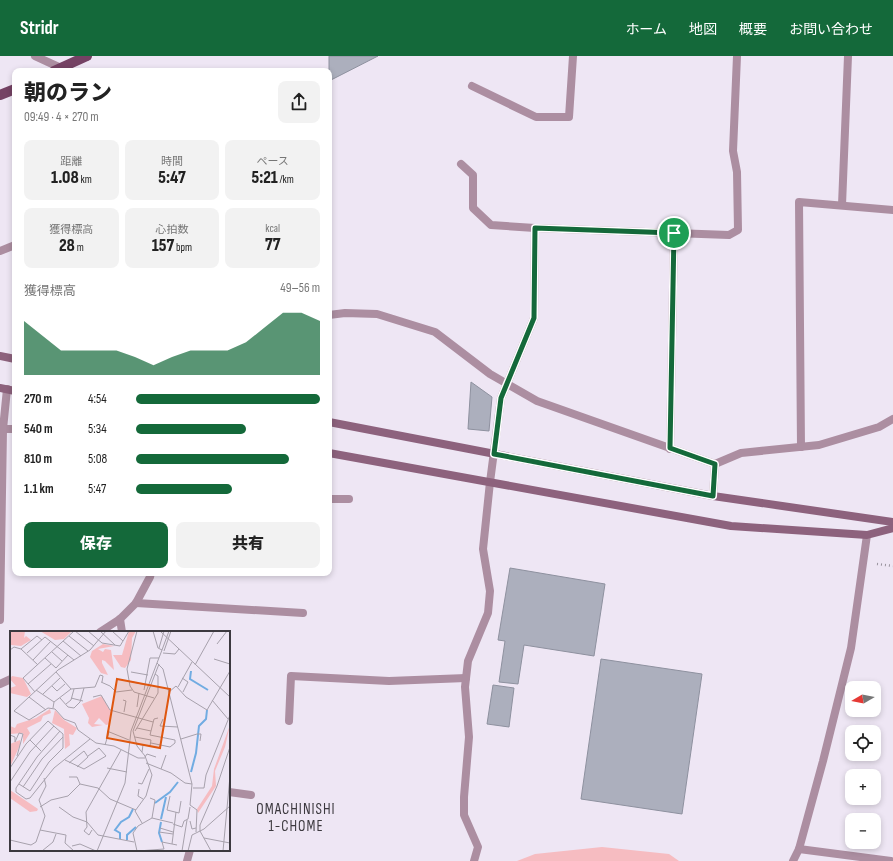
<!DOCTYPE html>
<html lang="ja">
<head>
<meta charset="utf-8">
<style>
  :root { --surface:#fff; --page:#f2f2f2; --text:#222; --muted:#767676; --accent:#14693a }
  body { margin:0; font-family:"Sofia Sans Condensed","Noto Sans JP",sans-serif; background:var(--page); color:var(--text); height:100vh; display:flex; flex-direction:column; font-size:15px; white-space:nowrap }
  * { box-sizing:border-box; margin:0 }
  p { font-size:13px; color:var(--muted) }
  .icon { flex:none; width:22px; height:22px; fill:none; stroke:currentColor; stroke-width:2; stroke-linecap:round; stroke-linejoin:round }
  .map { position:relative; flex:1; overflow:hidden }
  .panel { position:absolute; left:12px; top:12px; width:320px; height:508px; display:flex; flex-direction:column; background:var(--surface); border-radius:8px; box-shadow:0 2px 6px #0003 }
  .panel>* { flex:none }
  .needle { width:26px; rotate:260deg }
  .tools { position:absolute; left:845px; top:625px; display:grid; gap:8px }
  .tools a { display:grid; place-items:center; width:36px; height:36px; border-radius:8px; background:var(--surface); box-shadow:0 2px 6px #0003; font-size:20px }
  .pin { position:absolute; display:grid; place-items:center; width:34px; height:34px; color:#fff; margin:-17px; border:2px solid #fff; border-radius:50%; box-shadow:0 1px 4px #0007 }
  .round { display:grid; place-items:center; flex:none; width:42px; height:42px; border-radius:8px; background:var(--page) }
  .summary { display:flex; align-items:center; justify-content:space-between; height:68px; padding:0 12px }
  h1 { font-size:22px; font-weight:800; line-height:30px }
  .figures { display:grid; grid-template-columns:repeat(3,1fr); gap:6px; height:68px; padding:4px 12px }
  .figures div { display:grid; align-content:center; border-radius:8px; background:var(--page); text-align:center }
  .figures b { font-size:17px; font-weight:800 }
  .figures small { font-size:11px; font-weight:400 }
  .figures p { font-size:11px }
  .chart { height:112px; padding:8px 12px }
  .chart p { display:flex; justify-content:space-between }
  .chart svg { width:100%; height:72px; margin-top:4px; fill:var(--accent); opacity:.7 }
  .button { display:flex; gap:8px; margin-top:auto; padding:8px 12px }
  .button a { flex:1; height:46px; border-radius:8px; background:var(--accent); color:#fff; font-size:16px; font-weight:800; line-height:46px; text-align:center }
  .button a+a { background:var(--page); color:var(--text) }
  ul { padding:0 12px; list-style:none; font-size:13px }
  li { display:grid; grid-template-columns:64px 48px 1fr; align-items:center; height:30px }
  li i { height:10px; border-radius:5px; background:var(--accent) }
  header { display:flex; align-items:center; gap:24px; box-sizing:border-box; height:56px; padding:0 20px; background:var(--accent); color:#fff }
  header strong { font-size:19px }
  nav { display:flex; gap:22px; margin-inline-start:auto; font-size:14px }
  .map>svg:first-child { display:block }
  .green { fill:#f6bcc1 }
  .building { fill:#acafbd; stroke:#8e919f }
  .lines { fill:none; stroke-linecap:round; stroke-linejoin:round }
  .path { stroke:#99939d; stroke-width:2.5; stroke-dasharray:1 3; stroke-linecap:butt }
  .street { stroke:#ac8ea1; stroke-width:8 }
  .secondary { stroke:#8d627d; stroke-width:8 }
  .primary { stroke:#754264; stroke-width:10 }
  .route-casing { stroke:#fff; stroke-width:8 }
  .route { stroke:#14693a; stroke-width:5 }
  .labels { text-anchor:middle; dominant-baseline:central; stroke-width:3.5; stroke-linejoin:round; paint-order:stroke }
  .neighbourhood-label { font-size:15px; letter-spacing:1px; fill:#3c393f; stroke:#eee6f4 }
  .inset-river { fill:none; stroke:#71ace2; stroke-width:2 }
  .inset-road { fill:none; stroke:#a7a1ac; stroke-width:1 }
  .view { fill:#df570f; fill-opacity:0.15; stroke:#df570f; stroke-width:2 }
  .inset-edge { fill:none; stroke:#3c393f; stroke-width:2 }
</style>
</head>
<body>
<header>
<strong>Stridr</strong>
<nav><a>ホーム</a><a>地図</a><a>概要</a><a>お問い合わせ</a></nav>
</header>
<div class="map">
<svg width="893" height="805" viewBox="0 0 893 805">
  <rect width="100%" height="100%" fill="#eee6f4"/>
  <path class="green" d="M 602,791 L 669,798 L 679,805 L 517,805 L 535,798 Z"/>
  <g class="building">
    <path d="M 329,0 L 378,0 L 329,25 Z"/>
    <path d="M 471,326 L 492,341 L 489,375 L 468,373 Z"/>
    <path d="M 510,512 L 605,528 L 594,600 L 524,589 L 518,628 L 499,626 L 505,585 L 498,584 Z"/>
    <path d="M 601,603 L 702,618 L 682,758 L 581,743 Z"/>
    <path d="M 493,629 L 514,632 L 509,671 L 487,668 Z"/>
  </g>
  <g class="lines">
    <path class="path" d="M 877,508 L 893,510"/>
    <g class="street">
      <path d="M 35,0 L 61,12"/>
      <path d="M 472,30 L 536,61 L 569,61 L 573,0"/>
      <path d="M 461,108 L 473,119 L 473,152 L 491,169 L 535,172 L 729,179 L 738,174 L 737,116 L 733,95 L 737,0"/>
      <path d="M 842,149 L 848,0"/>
      <path d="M 0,195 L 15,189"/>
      <path d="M 329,259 L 345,257 L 377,258 L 435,276 L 490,318 L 537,345 L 715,408"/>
      <path d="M 0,373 L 15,373"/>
      <path d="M 801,391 L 799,146 L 893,154"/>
      <path d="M 670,393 L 674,177"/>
      <path d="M 713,440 L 715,408 L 741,397 L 819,389 L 879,371 L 893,363"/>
      <path d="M 329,443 L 349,443"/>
      <path d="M 136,547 L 303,557"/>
      <path d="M 120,563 L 122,576"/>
      <path d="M 0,564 L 3,373 L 7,333"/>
      <path d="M 100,576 L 120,563 L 136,547 L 150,521 L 151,517"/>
      <path d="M 0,628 L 11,623"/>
      <path d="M 289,665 L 291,620 L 389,625 L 466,622"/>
      <path d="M 229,736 L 251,739"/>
      <path d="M 799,793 L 891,805"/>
      <path d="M 187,805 L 190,794"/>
      <path d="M 474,805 L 478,791 L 464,759 L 464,741 L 469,681 L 465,631 L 468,605 L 488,557 L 490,535 L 483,493 L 490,426 L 501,342 L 534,262 L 535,172"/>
      <path d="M 793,805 L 799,793 L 823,705 L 851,592 L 867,479"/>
    </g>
    <g class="secondary">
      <path d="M 0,300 L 15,303"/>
      <path d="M 0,332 L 15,335"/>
      <path d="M 329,366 L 713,440 L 893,466"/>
      <path d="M 329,397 L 731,470 L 867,479 L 893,472"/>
    </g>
    <g class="primary">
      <path d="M 54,15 L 87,0"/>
      <path d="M 0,39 L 15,33"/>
    </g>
  </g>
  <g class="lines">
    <g class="route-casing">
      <path id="route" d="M 535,172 L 674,177 L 670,392 L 715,408 L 713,440 L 494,398 L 501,342 L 534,262 Z"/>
    </g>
    <use href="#route" class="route"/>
  </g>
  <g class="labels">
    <g class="neighbourhood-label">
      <text x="296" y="753">OMACHINISHI<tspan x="296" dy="17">1-CHOME</tspan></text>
    </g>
  </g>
  <g transform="translate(10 575)">
    <rect width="220" height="220" fill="#eee6f4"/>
    <path d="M 0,0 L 15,0 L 14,7 L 16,5 L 21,9 L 11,15 L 1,14 L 0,18 ZM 30,0 L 60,0 L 61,1 L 54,8 L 45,9 ZM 119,0 L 126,0 L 122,7 L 121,29 L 115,37 L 111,36 L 103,24 L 112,24 ZM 93,13 L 104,15 L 88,18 L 93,21 L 95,18 L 101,19 L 104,39 L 95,30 L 92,29 L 92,32 L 98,44 L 91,42 L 80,26 L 82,20 ZM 2,45 L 13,47 L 21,63 L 17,66 L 0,62 L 0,57 L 6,55 L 0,48 ZM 92,65 L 101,81 L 100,93 L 96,94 L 89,87 L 84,93 L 93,94 L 82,96 L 78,92 L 79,87 L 72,73 ZM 40,78 L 41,82 L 33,85 L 31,90 L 17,97 L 20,102 L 13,113 L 13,102 L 0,103 L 0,95 L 5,97 L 7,93 L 26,87 ZM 45,79 L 54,89 L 67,97 L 63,104 L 59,103 L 60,114 L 55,118 L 54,98 L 42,92 ZM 220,94 L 215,116 L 205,140 L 206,155 L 188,182 L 187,178 L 202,155 L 204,138 ZM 10,109 L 10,114 L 0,136 L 0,113 ZM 0,159 L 28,178 L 27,180 L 20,181 L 0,167 Z" fill="#f6bcc1"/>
    <path class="inset-river" d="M 181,40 L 180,48 L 198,59M 181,141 L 186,122 L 189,95 L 196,88 L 197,79M 145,172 L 160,161 L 168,151M 151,188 L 156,166M 151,191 L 149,202 L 152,211M 110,208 L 110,202 L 105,199 L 111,191 L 119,186 L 123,178M 117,209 L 117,204 L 126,196"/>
    <path class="inset-road" d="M 65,0 L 84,15M 78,0 L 92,12 L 110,15 L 119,0M 90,0 L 105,14M 96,0 L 80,19 L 48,39 L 4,80 L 19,89 L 38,77 L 45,78 L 54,88 L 65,92 L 68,99 L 86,112 L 104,115 L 128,127 L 135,127M 102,0 L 113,10M 127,0 L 117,38 L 120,55 L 124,61 L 144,67M 143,0 L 148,17 L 152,19 L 147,32 L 153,38 L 182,153 L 180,174 L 187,179 L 186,201M 150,0 L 220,66M 59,5 L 78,20M 53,10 L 71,25M 207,13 L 217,0M 149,17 L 154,0M 0,19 L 4,16 L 11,18M 152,19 L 159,0M 154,20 L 161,0M 42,21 L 52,30M 17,22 L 35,6 L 64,29M 153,22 L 165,23 L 169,18M 35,27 L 46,37M 204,28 L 220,33M 23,29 L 41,10M 28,34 L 11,18 L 27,5 L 32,9M 185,34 L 204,0M 46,37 L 58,24M 46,41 L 61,58 L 85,56 L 90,44 L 93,45 L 92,51M 121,41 L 138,44M 172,47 L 178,51 L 173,61M 91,51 L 100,55 L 106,61 L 122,59M 123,51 L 136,54M 18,53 L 41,33M 42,55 L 47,60 L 55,53M 168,56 L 182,31M 26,59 L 44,71 L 43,77M 134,59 L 140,27 L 149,27M 25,61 L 13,47 L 64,0M 159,61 L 166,55 L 176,66 L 197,79 L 220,40M 33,63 L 50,47M 19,66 L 36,79M 83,66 L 91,64 L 100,79 L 143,91M 50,67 L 58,76 L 64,77 L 70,71 L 74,57M 61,67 L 73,70M 113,69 L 116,70 L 114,81M 202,69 L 218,88M 44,71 L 61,58M 56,73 L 61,69 L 64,58M 127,76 L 129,62M 153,88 L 150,95 L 168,96M 127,97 L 141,100M 50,100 L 27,126 L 6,157 L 6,161 L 16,168 L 20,167 L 44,137 L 80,108M 97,100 L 119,109M 123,100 L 127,115 L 135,125 L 142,144 L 136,165 L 125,180 L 132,192M 123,100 L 149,33M 125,100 L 148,62 L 148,45 L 145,43M 0,104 L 5,106 L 5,111 L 9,102 L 13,103 L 7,125M 125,106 L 141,109 L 140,115M 171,108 L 187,103 L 191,103 L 190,110M 20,109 L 31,120M 141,112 L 160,116 L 165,112 L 165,109 L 140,104 L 144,88 L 148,87M 126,113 L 133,114 L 132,121M 95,114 L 99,101M 135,126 L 137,123 L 146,126M 55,129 L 74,138 L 96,125 L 89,117 L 78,125M 59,132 L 74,120 L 78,126 L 67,136M 136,132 L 161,142 L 175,152 L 182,153M 0,137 L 16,113 L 38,90 L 53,103 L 53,117 L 39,131 L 20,160 L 9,153M 97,137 L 117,141M 151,138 L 156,124M 59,146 L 67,146 L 70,153M 0,151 L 20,121 L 44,95M 128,152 L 132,153 L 139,138M 13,156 L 32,128 L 53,106M 183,157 L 194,157 L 196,144 L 220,84M 129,158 L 128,165 L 133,168M 160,165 L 157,179 L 169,182 L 171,170M 140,167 L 145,169 L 142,187M 30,176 L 41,169 L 58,165 L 70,153 L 88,157 L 100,168 L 126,179M 49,176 L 63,186 L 77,191 L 88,204 L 124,211M 180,190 L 182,198 L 186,197M 163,193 L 172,196 L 174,190 L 178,188 L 180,176M 150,197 L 163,201M 30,199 L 56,204 L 55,212 L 64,220M 82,199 L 79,204 L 74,200 L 77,196 L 76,181 L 111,119M 149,201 L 163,203M 194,207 L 220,212M 0,209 L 21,214 L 26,211 L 35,185 L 29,169 L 36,155 L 34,147M 162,213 L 166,181M 62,215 L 70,213 L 86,220M 32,220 L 43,211 L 46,203M 87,220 L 115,152 L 121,100 L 147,32M 127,220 L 123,202 L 128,195 L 142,187 L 163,192M 128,220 L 154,218 L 152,211 L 167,214M 172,220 L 177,189M 178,220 L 182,204 L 194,198 L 220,175M 201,220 L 190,200 L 190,194 L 207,155 L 220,116M 213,220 L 220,145"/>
    <path class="view" d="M 107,48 L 160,58 L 150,117 L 97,107 Z"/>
    <rect width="220" height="220" class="inset-edge"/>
  </g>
</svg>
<div class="tools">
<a><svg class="needle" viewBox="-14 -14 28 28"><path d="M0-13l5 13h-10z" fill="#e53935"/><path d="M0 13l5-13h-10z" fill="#767676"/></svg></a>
<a><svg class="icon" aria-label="locate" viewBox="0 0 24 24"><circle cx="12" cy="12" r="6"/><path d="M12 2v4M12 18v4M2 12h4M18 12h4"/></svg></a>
<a>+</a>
<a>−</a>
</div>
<div class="pin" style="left:674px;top:177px;background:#1e9e55"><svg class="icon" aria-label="arrive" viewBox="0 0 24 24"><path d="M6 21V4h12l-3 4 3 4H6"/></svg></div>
<section class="panel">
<div class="summary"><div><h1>朝のラン</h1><p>09:49 · 4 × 270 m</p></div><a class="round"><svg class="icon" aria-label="share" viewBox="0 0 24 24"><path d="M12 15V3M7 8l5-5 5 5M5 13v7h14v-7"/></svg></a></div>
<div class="figures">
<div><p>距離</p><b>1.08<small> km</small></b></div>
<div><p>時間</p><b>5:47</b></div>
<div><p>ペース</p><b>5:21<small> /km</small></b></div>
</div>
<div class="figures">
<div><p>獲得標高</p><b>28<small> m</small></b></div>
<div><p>心拍数</p><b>157<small> bpm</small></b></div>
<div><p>kcal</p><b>77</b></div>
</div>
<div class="chart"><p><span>獲得標高</span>49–56 m</p>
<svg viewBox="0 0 160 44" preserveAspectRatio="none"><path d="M0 44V11L10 20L20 29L30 29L40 29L50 29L60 33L70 38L80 33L90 29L100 29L110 29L120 24L130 15L140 6L150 6L160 11V44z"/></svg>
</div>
<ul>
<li><b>270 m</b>4:54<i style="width:100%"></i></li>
<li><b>540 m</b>5:34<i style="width:60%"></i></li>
<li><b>810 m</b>5:08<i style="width:83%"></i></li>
<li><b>1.1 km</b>5:47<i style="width:52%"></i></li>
</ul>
<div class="button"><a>保存</a><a>共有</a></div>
</section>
</div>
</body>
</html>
